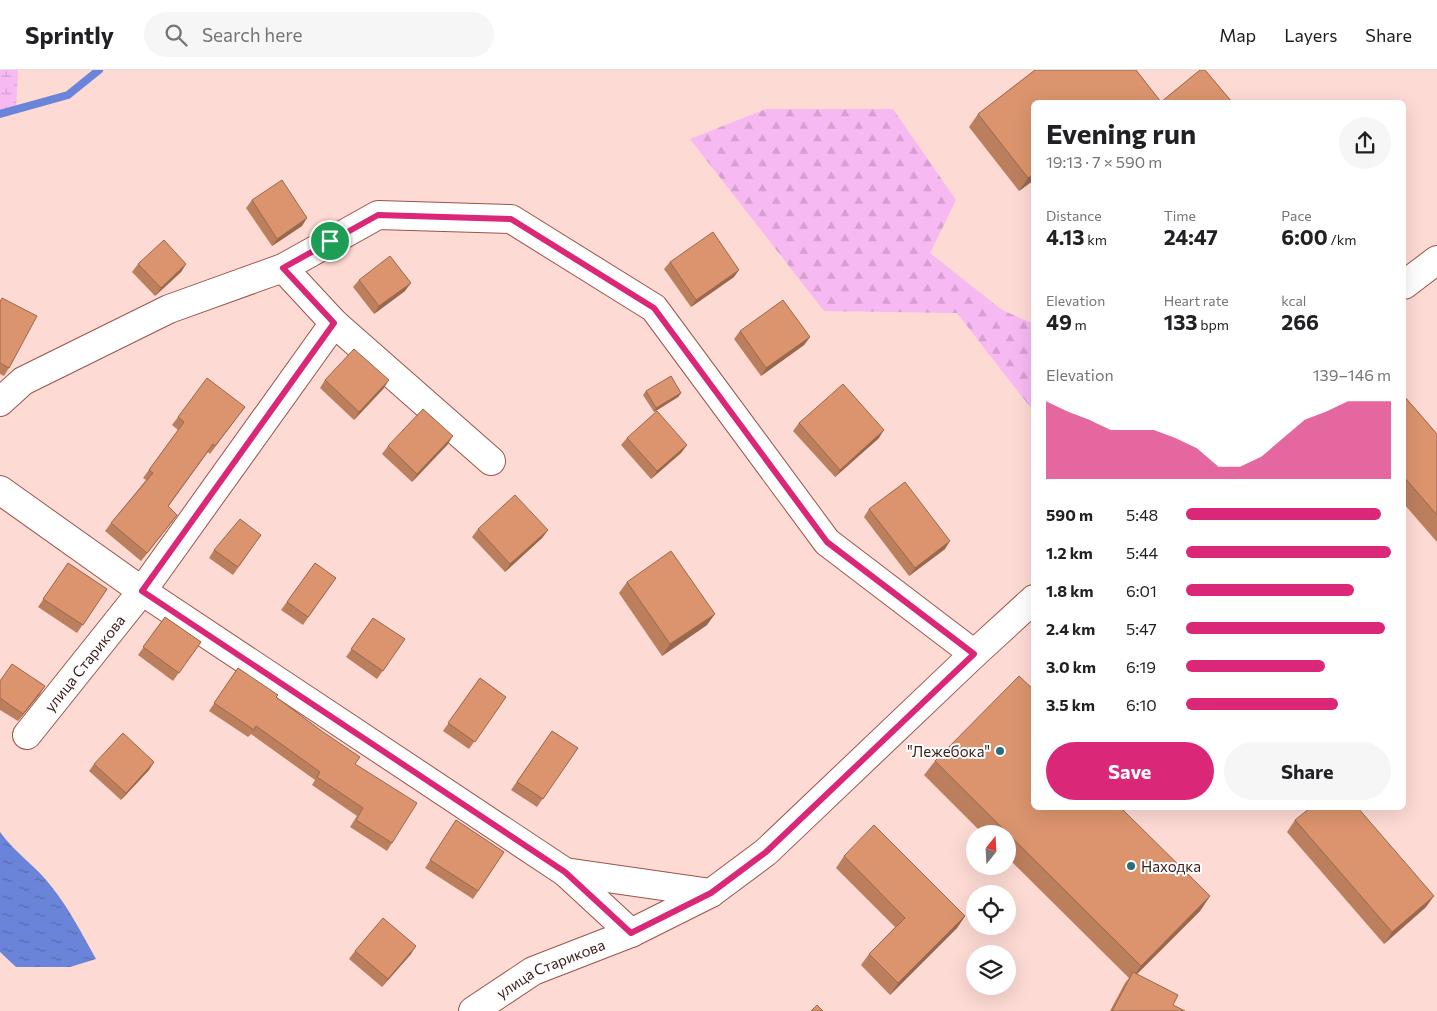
<!DOCTYPE html>
<html lang="en">
<head>
<meta charset="utf-8">
<style>
  :root { --surface:#fff; --page:#f6f6f6; --text:#202124; --muted:#757577; --line:#e0e0e0; --accent:#db2777 }
  body { margin:0; font-family:Commissioner,sans-serif; background:var(--page); color:var(--text); height:100vh; display:flex; flex-direction:column; font-size:19px; white-space:nowrap }
  * { box-sizing:border-box; margin:0 }
  p { font-size:16px; color:var(--muted) }
  .icon { flex:none; width:28px; height:28px; fill:none; stroke:currentColor; stroke-width:2; stroke-linecap:round; stroke-linejoin:round }
  .map { position:relative; flex:1; overflow:hidden }
  .side { position:absolute; left:1031px; top:30px; width:375px; height:710px; display:flex; flex-direction:column; background:var(--surface); border-radius:8px; box-shadow:0 5px 20px #0002 }
  .side>* { flex:none }
  .needle { width:32px; rotate:18deg }
  .fabs { position:absolute; left:966px; top:755px; display:grid; gap:10px }
  .fabs a { display:grid; place-items:center; width:50px; height:50px; border-radius:50%; background:var(--surface); box-shadow:0 5px 20px #0002; font-size:25px }
  .pin { position:absolute; display:grid; place-items:center; width:42px; height:42px; color:#fff; margin:-21px; border:2px solid #fff; border-radius:50%; box-shadow:0 1px 5px #0007 }
  .round { display:grid; place-items:center; flex:none; width:52px; height:52px; border-radius:26px; background:var(--page) }
  .overview { display:flex; align-items:center; justify-content:space-between; height:85px; padding:0 15px }
  h1 { font-size:28px; font-weight:700; line-height:38px }
  .figures { display:grid; grid-template-columns:repeat(3,1fr); gap:8px; height:85px; padding:5px 15px }
  .figures div { display:grid; align-content:center }
  .figures b { font-size:21px; font-weight:700 }
  .figures small { font-size:14px; font-weight:400 }
  .figures p { font-size:14px }
  .chart { height:140px; padding:10px 15px }
  .chart p { display:flex; justify-content:space-between }
  .chart svg { width:100%; height:90px; margin-top:5px; fill:var(--accent); opacity:.7 }
  .primary-button { display:flex; gap:10px; margin-top:auto; padding:10px 15px }
  .primary-button a { flex:1; height:58px; border-radius:30px; background:var(--accent); color:#fff; font-size:20px; font-weight:700; line-height:58px; text-align:center }
  .primary-button a+a { background:var(--page); color:var(--text) }
  ul { padding:0 15px; list-style:none; font-size:16px }
  li { display:grid; grid-template-columns:80px 60px 1fr; align-items:center; height:38px }
  li i { height:12px; border-radius:6px; background:var(--accent) }
  header { display:flex; align-items:center; gap:30px; box-sizing:border-box; height:70px; padding:0 25px; background:var(--surface); border-bottom:1px solid var(--line) }
  header strong { font-size:24px }
  nav { display:flex; gap:28px; margin-inline-start:auto; font-size:18px }
  .search { width:350px; height:45px; background:var(--page); display:flex; align-items:center; gap:12px; box-sizing:border-box; padding:0 18px; border-radius:28px; color:var(--muted); font-size:19px }
  .map>svg:first-child { display:block }
  .forest { fill:url(#forest-firs) }
  .wetland { fill:url(#wetland-marsh) }
  .water { fill:url(#water-ripples) }
  .lines { fill:none; stroke-linecap:round; stroke-linejoin:round }
  .stream { stroke:#6a84d9; stroke-width:8 }
  .minor-casing { stroke:#9d5348; stroke-width:30 }
  .minor { stroke:#fff; stroke-width:28 }
  .wall { fill:#bc7f5e }
  .shaded-wall { fill:#99684c }
  .building { fill:#db946d; stroke:#99684c }
  .route-casing { stroke:#fff; stroke-width:10 }
  .route { stroke:#db2777; stroke-width:6 }
  .poi-dot { fill:#276f7b; stroke:#fff; stroke-width:2 }
  .labels { text-anchor:middle; dominant-baseline:central; stroke-width:4; stroke-linejoin:round; paint-order:stroke }
  .street-label { font-size:15px; fill:#3c1d18; stroke:#fff }
  .poi-label { font-size:15px; fill:#3c1d18; stroke:#fff; text-anchor:end }
</style>
</head>
<body>
<header>
<strong>Sprintly</strong>
<div class="search"><svg class="icon" aria-label="search" viewBox="0 0 24 24"><circle cx="10" cy="10" r="6"/><path d="M15 15l6 6"/></svg>Search here</div>
<nav><a>Map</a><a>Layers</a><a>Share</a></nav>
</header>
<div class="map">
<svg width="1437" height="941" viewBox="0 0 1437 941">
  <defs>
    <pattern id="forest-firs" width="22" height="20" patternUnits="userSpaceOnUse" patternTransform="scale(1.25)"><rect width="22" height="20" fill="#f7b9f2"/><path d="M5 1l3.5 6h-7zM16 11l3.5 6h-7z" fill="#d59fcf"/></pattern>
    <pattern id="wetland-marsh" width="20" height="14" patternUnits="userSpaceOnUse" patternTransform="scale(1.25)"><rect width="20" height="14" fill="#f7b9f2"/><path d="M1 5h8M5 5V1M11 12h8M15 12V8" fill="none" stroke="#d59fcf"/></pattern>
    <pattern id="water-ripples" width="26" height="14" patternUnits="userSpaceOnUse" patternTransform="scale(1.25)"><rect width="26" height="14" fill="#6a84d9"/><path d="M2 4q2-2 4 0t4 0M15 11q2-2 4 0t4 0" fill="none" stroke="#586baf"/></pattern>
  </defs>
  <rect width="100%" height="100%" fill="#fddad4"/>
  <path class="forest" d="M 766,39 L 893,39 L 956,130 L 930,183 L 1002,240 L 1034,254 L 1034,342 L 957,243 L 824,241 L 690,69 Z"/>
  <path class="wetland" d="M 0,0 L 18,0 L 16,40 L 0,44 Z"/>
  <path class="water" d="M 0,762 C 15,783 36,796 51,816 C 69,838 82,864 96,889 L 70,897 L 16,897 L 0,882 Z"/>
  <g class="lines">
    <path class="stream" d="M 0,44 L 68,25 L 99,0"/>
    <g class="minor-casing">
      <g id="minor">
        <path d="M 283,198 L 334,253 L 491,391"/>
        <path d="M 1404,215 L 1437,190"/>
        <path d="M 0,332 L 23,311 L 169,239 L 283,198 L 378,145 L 511,149 L 654,238 L 827,472 L 974,584"/>
        <path d="M 0,420 L 142,521 L 565,802 L 631,863"/>
        <path id="s1" d="M 27,665 L 142,521 L 334,253"/>
        <path d="M 565,802 L 711,823"/>
        <path id="s2" d="M 473,941 L 533,901 L 631,863 L 711,823 L 766,782 L 974,584 L 1034,529"/>
      </g>
    </g>
    <use href="#minor" class="minor"/>
  </g>
  <g class="wall">
    <path d="M 1035,0 L 1136,0 L 1161,32 L 1200,0 L 1205,0 L 1232,32 L 1034,32 L 1034,110 L 1019,121 L 969,57 L 978,44 Z"/>
    <path d="M 252,130 L 302,156 L 272,176 L 246,138 Z"/>
    <path d="M 670,192 L 734,207 L 691,237 L 664,199 Z"/>
    <path d="M 138,194 L 186,194 L 181,202 L 155,226 L 132,202 Z"/>
    <path d="M 359,210 L 405,221 L 374,244 L 353,217 Z"/>
    <path d="M 2,228 L 9,298 L 4,306 L 0,304 L 0,231 Z"/>
    <path d="M 740,261 L 810,267 L 804,275 L 761,306 L 734,269 Z"/>
    <path d="M 325,310 L 384,318 L 354,350 L 320,318 Z"/>
    <path d="M 646,321 L 681,323 L 678,327 L 654,342 L 643,325 Z"/>
    <path d="M 1404,326 L 1437,364 L 1437,472 L 1404,434 Z"/>
    <path d="M 245,337 L 210,384 L 208,382 L 168,437 L 177,445 L 141,491 L 105,461 L 111,453 L 146,410 L 143,408 L 178,360 L 172,355 L 178,347 Z"/>
    <path d="M 799,353 L 879,368 L 835,407 L 793,361 Z"/>
    <path d="M 627,368 L 687,375 L 681,383 L 651,409 L 621,375 Z"/>
    <path d="M 448,374 L 412,412 L 382,384 L 388,376 Z"/>
    <path d="M 869,439 L 945,479 L 909,506 L 864,447 Z"/>
    <path d="M 478,459 L 548,460 L 542,468 L 505,502 L 472,467 Z"/>
    <path d="M 261,465 L 233,505 L 209,488 L 214,480 Z"/>
    <path d="M 68,493 L 107,519 L 77,563 L 38,537 Z"/>
    <path d="M 315,493 L 336,508 L 303,555 L 281,540 Z"/>
    <path d="M 627,512 L 707,555 L 662,586 L 619,523 Z"/>
    <path d="M 165,547 L 201,572 L 173,611 L 138,585 Z"/>
    <path d="M 373,548 L 405,569 L 377,609 L 346,587 Z"/>
    <path d="M 238,598 L 276,627 L 355,694 L 392,773 L 387,781 L 350,757 L 357,746 L 312,715 L 315,710 L 251,664 L 248,667 L 209,641 Z"/>
    <path d="M 480,608 L 506,627 L 469,679 L 443,661 Z"/>
    <path d="M 0,611 L 40,624 L 18,651 L 0,640 Z"/>
    <path d="M 552,661 L 578,678 L 537,737 L 511,720 Z"/>
    <path d="M 935,691 L 1034,738 L 1210,826 L 1200,841 L 1137,904 L 1173,935 L 1185,941 L 1110,941 L 1125,913 L 1129,908 L 1008,788 L 1008,764 L 983,764 L 924,705 Z"/>
    <path d="M 154,692 L 149,700 L 121,730 L 89,701 L 94,694 Z"/>
    <path d="M 456,750 L 504,782 L 473,829 L 425,798 Z"/>
    <path d="M 1295,750 L 1426,837 L 1384,874 L 1287,762 Z"/>
    <path d="M 844,786 L 965,846 L 957,858 L 890,925 L 861,895 L 869,884 L 895,857 L 836,798 Z"/>
    <path d="M 355,881 L 411,884 L 382,917 L 349,889 Z"/>
  </g>
  <g class="shaded-wall">
    <path d="M 1034,104 L 1034,110 L 1019,121 L 1028,108 Z"/>
    <path d="M 307,148 L 302,156 L 272,176 L 277,169 Z"/>
    <path d="M 186,194 L 181,202 L 155,226 L 161,218 Z"/>
    <path d="M 739,200 L 734,207 L 691,237 L 696,230 Z"/>
    <path d="M 411,213 L 405,221 L 374,244 L 379,236 Z"/>
    <path d="M 810,267 L 804,275 L 761,306 L 766,298 Z"/>
    <path d="M 389,310 L 384,318 L 354,350 L 359,342 Z"/>
    <path d="M 681,323 L 678,327 L 654,342 L 656,338 Z"/>
    <path d="M 884,360 L 879,368 L 835,407 L 840,400 Z"/>
    <path d="M 453,366 L 448,374 L 412,412 L 417,404 Z"/>
    <path d="M 687,375 L 681,383 L 651,409 L 657,401 Z"/>
    <path d="M 177,445 L 172,452 L 141,491 L 147,483 Z"/>
    <path d="M 548,460 L 542,468 L 505,502 L 510,494 Z"/>
    <path d="M 950,471 L 945,479 L 909,506 L 915,498 Z"/>
    <path d="M 715,544 L 707,555 L 662,586 L 670,574 Z"/>
    <path d="M 45,616 L 40,624 L 18,651 L 23,644 Z"/>
    <path d="M 154,692 L 149,700 L 121,730 L 126,723 Z"/>
    <path d="M 1210,826 L 1200,841 L 1131,910 L 1141,896 Z"/>
    <path d="M 1434,826 L 1426,837 L 1384,874 L 1392,862 Z"/>
    <path d="M 965,846 L 957,858 L 890,925 L 898,913 Z"/>
    <path d="M 416,876 L 411,884 L 382,917 L 388,909 Z"/>
  </g>
  <g class="building">
    <path d="M 1035,0 L 1136,0 L 1161,32 L 1200,0 L 1205,0 L 1232,32 L 1034,32 L 1034,104 L 1028,108 L 978,44 Z"/>
    <path d="M 282,110 L 307,148 L 277,169 L 252,130 Z"/>
    <path d="M 713,162 L 739,200 L 696,230 L 670,192 Z"/>
    <path d="M 164,170 L 186,194 L 161,218 L 138,194 Z"/>
    <path d="M 390,186 L 411,213 L 379,236 L 359,210 Z"/>
    <path d="M 2,228 L 37,246 L 9,298 L 0,293 L 0,232 Z"/>
    <path d="M 783,230 L 810,267 L 766,298 L 740,261 Z"/>
    <path d="M 354,279 L 389,310 L 359,342 L 325,310 Z"/>
    <path d="M 671,306 L 681,323 L 656,338 L 646,321 Z"/>
    <path d="M 207,308 L 245,337 L 215,376 L 213,374 L 168,436 L 177,445 L 147,483 L 111,453 L 153,403 L 149,400 L 184,352 L 178,347 Z"/>
    <path d="M 843,314 L 884,360 L 840,400 L 799,353 Z"/>
    <path d="M 1404,326 L 1437,364 L 1437,445 L 1404,407 Z"/>
    <path d="M 423,339 L 453,366 L 417,404 L 388,376 Z"/>
    <path d="M 657,341 L 687,375 L 657,401 L 627,368 Z"/>
    <path d="M 905,412 L 950,471 L 915,498 L 869,439 Z"/>
    <path d="M 515,425 L 548,460 L 510,494 L 478,459 Z"/>
    <path d="M 240,449 L 261,465 L 238,497 L 214,480 Z"/>
    <path d="M 671,481 L 715,544 L 670,574 L 627,512 Z"/>
    <path d="M 68,493 L 107,519 L 83,555 L 43,529 Z"/>
    <path d="M 315,493 L 336,508 L 308,547 L 287,532 Z"/>
    <path d="M 165,547 L 201,572 L 179,603 L 143,577 Z"/>
    <path d="M 373,548 L 405,569 L 383,601 L 351,579 Z"/>
    <path d="M 12,594 L 45,616 L 23,644 L 0,628 L 0,611 Z"/>
    <path d="M 238,598 L 278,625 L 276,627 L 323,662 L 360,687 L 355,694 L 417,733 L 392,773 L 356,750 L 363,738 L 317,707 L 320,702 L 256,656 L 254,660 L 214,633 Z"/>
    <path d="M 1019,606 L 1034,620 L 1034,738 L 1121,738 L 1210,826 L 1141,896 L 935,691 Z"/>
    <path d="M 480,608 L 506,627 L 475,672 L 448,653 Z"/>
    <path d="M 552,661 L 578,678 L 543,729 L 517,712 Z"/>
    <path d="M 123,663 L 154,692 L 126,723 L 94,694 Z"/>
    <path d="M 1310,738 L 1358,738 L 1434,826 L 1392,862 L 1295,750 Z"/>
    <path d="M 456,750 L 504,782 L 478,821 L 430,790 Z"/>
    <path d="M 874,755 L 965,846 L 898,913 L 869,884 L 905,848 L 844,786 Z"/>
    <path d="M 383,848 L 416,876 L 388,909 L 355,881 Z"/>
    <path d="M 1133,902 L 1178,925 L 1173,935 L 1185,941 L 1112,941 Z"/>
    <path d="M 817,935 L 823,941 L 811,941 Z"/>
  </g>
  <g class="lines">
    <g class="route-casing">
      <path id="route" d="M 378,145 L 511,149 L 654,238 L 827,472 L 974,584 L 766,782 L 711,823 L 631,863 L 565,802 L 142,521 L 334,253 L 283,198 Z"/>
    </g>
    <use href="#route" class="route"/>
  </g>
  <g class="poi-dot">
    <circle cx="1000" cy="681" r="5"/>
    <circle cx="1131" cy="796" r="5"/>
  </g>
  <g class="labels">
    <g class="street-label">
      <text stroke="none"><textPath href="#s1" startOffset="92">улица Старикова</textPath></text>
      <text stroke="none"><textPath href="#s2" startOffset="89">улица Старикова</textPath></text>
    </g>
    <g class="poi-label">
      <text x="990" y="681">"Лежебока"</text>
      <text x="1141" y="796" text-anchor="start">Находка</text>
    </g>
  </g>
</svg>
<div class="fabs">
<a><svg class="needle" viewBox="-14 -14 28 28"><path d="M0-13l5 13h-10z" fill="#e53935"/><path d="M0 13l5-13h-10z" fill="#757577"/></svg></a>
<a><svg class="icon" aria-label="locate" viewBox="0 0 24 24"><circle cx="12" cy="12" r="6"/><path d="M12 2v4M12 18v4M2 12h4M18 12h4"/></svg></a>
<a><svg class="icon" aria-label="layers" viewBox="0 0 24 24"><path d="M12 4l9 5-9 5-9-5zM3 14l9 5 9-5"/></svg></a>
</div>
<div class="pin" style="left:330px;top:171px;background:#1e9e55"><svg class="icon" aria-label="arrive" viewBox="0 0 24 24"><path d="M6 21V4h12l-3 4 3 4H6"/></svg></div>
<section class="side">
<div class="overview"><div><h1>Evening run</h1><p>19:13 · 7 × 590 m</p></div><a class="round"><svg class="icon" aria-label="share" viewBox="0 0 24 24"><path d="M12 15V3M7 8l5-5 5 5M5 13v7h14v-7"/></svg></a></div>
<div class="figures">
<div><p>Distance</p><b>4.13<small> km</small></b></div>
<div><p>Time</p><b>24:47</b></div>
<div><p>Pace</p><b>6:00<small> /km</small></b></div>
</div>
<div class="figures">
<div><p>Elevation</p><b>49<small> m</small></b></div>
<div><p>Heart rate</p><b>133<small> bpm</small></b></div>
<div><p>kcal</p><b>266</b></div>
</div>
<div class="chart"><p><span>Elevation</span>139–146 m</p>
<svg viewBox="0 0 160 44" preserveAspectRatio="none"><path d="M0 44V6L10 11L20 15L30 20L40 20L50 20L60 24L70 29L80 38L90 38L100 33L110 24L120 15L130 11L140 6L150 6L160 6V44z"/></svg>
</div>
<ul>
<li><b>590 m</b>5:48<i style="width:95%"></i></li>
<li><b>1.2 km</b>5:44<i style="width:100%"></i></li>
<li><b>1.8 km</b>6:01<i style="width:82%"></i></li>
<li><b>2.4 km</b>5:47<i style="width:97%"></i></li>
<li><b>3.0 km</b>6:19<i style="width:68%"></i></li>
<li><b>3.5 km</b>6:10<i style="width:74%"></i></li>
</ul>
<div class="primary-button"><a>Save</a><a>Share</a></div>
</section>
</div>
</body>
</html>
